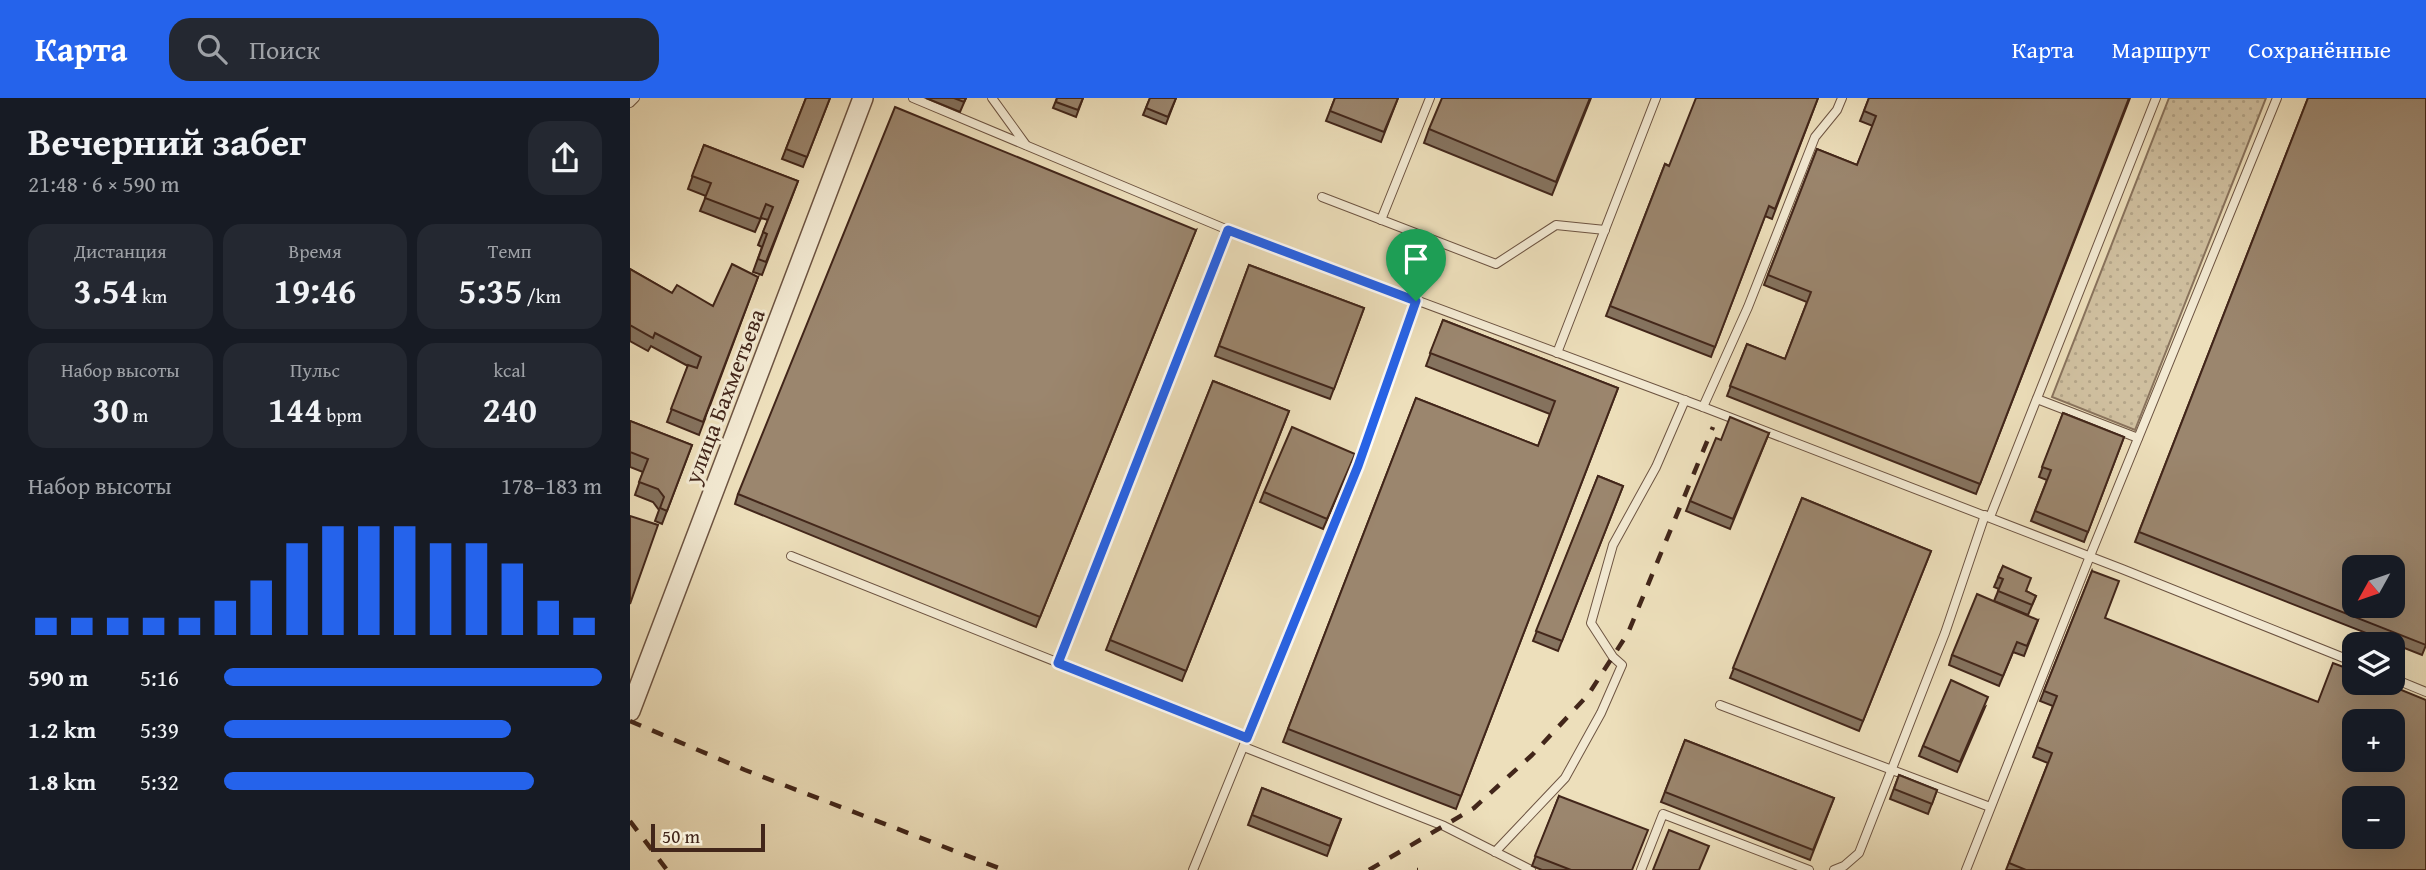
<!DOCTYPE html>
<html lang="ru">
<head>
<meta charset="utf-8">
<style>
  :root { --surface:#171b24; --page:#242831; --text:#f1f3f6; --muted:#9ea1a6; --accent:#2563eb }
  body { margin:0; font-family:"Gentium Book Plus",serif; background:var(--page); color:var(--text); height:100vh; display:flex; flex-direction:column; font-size:26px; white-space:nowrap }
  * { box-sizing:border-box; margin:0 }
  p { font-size:23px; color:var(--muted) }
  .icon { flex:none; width:38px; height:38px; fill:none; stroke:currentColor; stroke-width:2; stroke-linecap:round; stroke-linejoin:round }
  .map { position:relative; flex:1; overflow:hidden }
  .side { display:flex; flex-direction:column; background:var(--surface); width:630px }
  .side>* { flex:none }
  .needle { width:46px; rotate:230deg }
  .tools { position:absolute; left:1712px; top:457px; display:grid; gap:14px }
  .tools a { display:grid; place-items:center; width:63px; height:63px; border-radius:14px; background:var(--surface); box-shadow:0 7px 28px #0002; font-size:35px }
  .scale { position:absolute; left:21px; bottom:18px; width:114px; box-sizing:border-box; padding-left:7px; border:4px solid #42261a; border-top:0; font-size:19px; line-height:24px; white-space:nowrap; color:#42261a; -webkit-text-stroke:5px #f3ead3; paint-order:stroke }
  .pin { position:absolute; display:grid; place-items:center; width:60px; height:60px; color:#fff; margin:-72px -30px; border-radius:50% 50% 50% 0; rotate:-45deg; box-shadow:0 0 7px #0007 }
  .pin .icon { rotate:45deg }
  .round { display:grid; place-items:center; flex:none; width:74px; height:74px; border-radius:21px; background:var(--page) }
  .head { display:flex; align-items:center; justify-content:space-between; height:119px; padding:0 28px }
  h1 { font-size:38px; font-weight:800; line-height:52px }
  .stats { display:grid; grid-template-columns:repeat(3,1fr); gap:10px; height:119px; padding:7px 28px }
  .stats div { display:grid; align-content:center; border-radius:18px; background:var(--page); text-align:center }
  .stats b { font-size:35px; font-weight:800 }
  .stats small { font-size:19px; font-weight:400 }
  .stats p { font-size:19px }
  .chart { height:196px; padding:14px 28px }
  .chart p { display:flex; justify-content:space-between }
  .chart svg { width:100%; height:126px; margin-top:7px; stroke:var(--accent); stroke-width:6 }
  ul { padding:0 28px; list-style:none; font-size:23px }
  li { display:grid; grid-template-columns:112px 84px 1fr; align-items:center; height:52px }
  li i { height:18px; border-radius:9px; background:var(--accent) }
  header { display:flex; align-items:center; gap:42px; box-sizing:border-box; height:98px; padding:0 35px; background:var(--accent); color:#fff }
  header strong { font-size:33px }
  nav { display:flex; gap:38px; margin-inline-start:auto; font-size:24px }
  .search { width:490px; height:63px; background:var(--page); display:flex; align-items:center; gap:18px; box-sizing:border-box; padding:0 24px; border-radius:21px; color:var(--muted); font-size:26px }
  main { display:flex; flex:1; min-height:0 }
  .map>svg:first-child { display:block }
  .park { fill:url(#park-dots); stroke:#89735d; stroke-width:2 }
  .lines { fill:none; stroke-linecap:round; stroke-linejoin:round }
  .service-casing { stroke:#6d5442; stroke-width:10 }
  .tertiary-casing { stroke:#6d5442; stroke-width:22 }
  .service { stroke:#f3ead3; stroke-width:8 }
  .tertiary { stroke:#f3ead3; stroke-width:19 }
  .rail { stroke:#42261a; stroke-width:4.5; stroke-dasharray:12 12; stroke-linecap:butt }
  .wall { fill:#85735f; stroke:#42261a; stroke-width:2 }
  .building { fill:#9b866e; stroke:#42261a; stroke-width:2; fill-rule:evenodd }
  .route-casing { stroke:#fff; stroke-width:14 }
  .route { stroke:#2563eb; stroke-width:9 }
  .labels { text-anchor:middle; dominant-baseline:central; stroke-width:6; stroke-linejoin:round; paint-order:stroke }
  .street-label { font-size:23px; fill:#42261a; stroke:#f3ead3 }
</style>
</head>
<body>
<header>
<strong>Карта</strong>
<div class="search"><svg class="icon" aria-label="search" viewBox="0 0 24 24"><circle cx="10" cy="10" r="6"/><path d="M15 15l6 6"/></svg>Поиск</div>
<nav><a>Карта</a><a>Маршрут</a><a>Сохранённые</a></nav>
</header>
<main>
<section class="side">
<div class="head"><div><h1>Вечерний забег</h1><p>21:48 · 6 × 590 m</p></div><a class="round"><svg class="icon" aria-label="share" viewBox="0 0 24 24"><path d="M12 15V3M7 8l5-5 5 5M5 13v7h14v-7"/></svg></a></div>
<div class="stats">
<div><p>Дистанция</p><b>3.54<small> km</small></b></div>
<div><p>Время</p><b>19:46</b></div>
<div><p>Темп</p><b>5:35<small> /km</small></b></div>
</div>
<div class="stats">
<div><p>Набор высоты</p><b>30<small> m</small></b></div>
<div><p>Пульс</p><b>144<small> bpm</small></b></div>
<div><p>kcal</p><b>240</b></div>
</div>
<div class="chart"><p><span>Набор высоты</span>178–183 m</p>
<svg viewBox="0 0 160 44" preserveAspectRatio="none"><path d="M5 44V38M15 44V38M25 44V38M35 44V38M45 44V38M55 44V32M65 44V25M75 44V12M85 44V6M95 44V6M105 44V6M115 44V12M125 44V12M135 44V19M145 44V32M155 44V38"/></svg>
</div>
<ul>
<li><b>590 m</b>5:16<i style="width:100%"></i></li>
<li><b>1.2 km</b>5:39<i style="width:76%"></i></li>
<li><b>1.8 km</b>5:32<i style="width:82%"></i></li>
</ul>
</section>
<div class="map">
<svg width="1796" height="772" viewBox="0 0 1796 772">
  <defs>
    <pattern id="park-dots" width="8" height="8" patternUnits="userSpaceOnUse" patternTransform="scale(1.75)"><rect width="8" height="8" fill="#d0c0a0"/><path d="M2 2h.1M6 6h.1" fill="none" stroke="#b4a589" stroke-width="1.8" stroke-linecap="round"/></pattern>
  </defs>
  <rect width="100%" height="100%" fill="#eddfbb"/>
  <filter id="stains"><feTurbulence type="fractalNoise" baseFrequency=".00286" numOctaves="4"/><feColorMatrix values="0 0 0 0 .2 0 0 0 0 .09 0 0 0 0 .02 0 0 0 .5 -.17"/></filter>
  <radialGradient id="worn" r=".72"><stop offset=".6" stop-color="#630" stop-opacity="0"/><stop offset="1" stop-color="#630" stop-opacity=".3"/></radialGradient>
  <path class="park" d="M 1539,0 L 1636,0 L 1505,332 L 1422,299 Z"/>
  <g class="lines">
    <g class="service-casing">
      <g id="service">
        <path d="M 283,0 L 598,132 L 1073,309 L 1492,471 L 1724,564"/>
        <path d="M 362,0 L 396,47"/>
        <path d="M 0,5 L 5,0"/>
        <path d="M 692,99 L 866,166 L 926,127 L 975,132"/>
        <path d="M 751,122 L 800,0"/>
        <path d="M 927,255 L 1026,0"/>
        <path d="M 1407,301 L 1508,340"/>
        <path d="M 1073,309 L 1118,209 L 1185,39 L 1207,12 L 1212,0"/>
        <path d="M 1360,419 L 1526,0"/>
        <path d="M 161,458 L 617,640"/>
        <path d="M 428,565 L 598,132"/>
        <path d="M 1762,580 L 1796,594"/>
        <path d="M 1090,607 L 1360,709"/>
        <path d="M 614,649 L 814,728 L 901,772"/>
        <path d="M 865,754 L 935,680 L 971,615 L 992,567 L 983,559 L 961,525 L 983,447 L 1026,369 L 1055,302"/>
        <path d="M 563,772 L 728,367 L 786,203"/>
        <path d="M 1011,772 L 1033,716 L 1179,772"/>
        <path d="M 1204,772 L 1214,768 L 1229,755 L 1315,535 L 1355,417"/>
        <path d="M 1336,772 L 1460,458 L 1647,0"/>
      </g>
    </g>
    <g class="tertiary-casing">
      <path id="tertiary" d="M 0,613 L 233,0"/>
    </g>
    <use href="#service" class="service"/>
    <use href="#tertiary" class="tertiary"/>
    <g class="rail">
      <path d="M 0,623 L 115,672 L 374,772"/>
      <path d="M 0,723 L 37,772"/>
      <path d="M 739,772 L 844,710 L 902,657 L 958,597 L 998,535 L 1083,329"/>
      <path d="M 787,772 L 788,772"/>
    </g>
  </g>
  <g class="wall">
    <path d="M 176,0 L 200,0 L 173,69 L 152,61 Z"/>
    <path d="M 296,0 L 336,0 L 330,14 Z"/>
    <path d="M 427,0 L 453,0 L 446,19 L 423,10 Z"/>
    <path d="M 520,0 L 546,0 L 536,26 L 513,17 Z"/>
    <path d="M 705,0 L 768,0 L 751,44 L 696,23 Z"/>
    <path d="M 961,0 L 922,97 L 794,45 L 799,31 Z"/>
    <path d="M 1188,0 L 1142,121 L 1135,118 L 1081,259 L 976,218 L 1035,66 L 1039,68 Z"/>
    <path d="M 1239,0 L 1500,0 L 1346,396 L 1097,298 L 1117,246 L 1155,261 L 1177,204 L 1134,187 L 1187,51 L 1227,67 L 1243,28 L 1230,23 Z"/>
    <path d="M 1678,0 L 1796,0 L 1796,547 L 1792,557 L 1505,444 Z"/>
    <path d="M 74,47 L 168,83 L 132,177 L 123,174 L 132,149 L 128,147 L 138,122 L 131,120 L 125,134 L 70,113 L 76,98 L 58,91 Z"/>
    <path d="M 566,132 L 406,529 L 105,406 L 108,396 Z"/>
    <path d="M 619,167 L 734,210 L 700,301 L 585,258 Z"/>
    <path d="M 0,171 L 42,195 L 83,208 L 128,179 L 69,337 L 37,324 L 58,268 L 21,248 L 18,253 L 0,243 Z"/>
    <path d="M 813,222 L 988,290 L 826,711 L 653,644 L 786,300 L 908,348 L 920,316 L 796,268 Z"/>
    <path d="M 583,283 L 659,313 L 552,583 L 476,552 Z"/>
    <path d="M 1433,315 L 1494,339 L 1454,444 L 1401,423 L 1417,382 L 1409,379 Z"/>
    <path d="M 0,323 L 62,347 L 32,426 L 25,423 L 29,412 L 23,404 L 5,397 L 13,374 L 0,369 Z"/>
    <path d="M 1139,335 L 1100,431 L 1056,413 L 1060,403 L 1091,342 Z"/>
    <path d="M 721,367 L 693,431 L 630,404 L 634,394 Z"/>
    <path d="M 968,378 L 993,388 L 928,553 L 903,543 Z"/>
    <path d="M 1172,400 L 1301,453 L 1229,633 L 1100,580 Z"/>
    <path d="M 1373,468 L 1396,493 L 1406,498 L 1398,517 L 1364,503 L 1369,491 L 1364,489 Z"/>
    <path d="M 1462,473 L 1475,520 L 1796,772 L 1376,772 L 1418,665 L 1403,659 L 1423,608 L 1410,603 Z"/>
    <path d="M 1408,522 L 1394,558 L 1383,554 L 1369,588 L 1319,567 L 1322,557 Z"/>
    <path d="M 1355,609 L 1327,674 L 1289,658 L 1293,648 Z"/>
    <path d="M 1055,642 L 1204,700 L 1180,762 L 1031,704 Z"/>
    <path d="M 1269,677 L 1307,692 L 1298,716 L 1260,701 Z"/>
    <path d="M 632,690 L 711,721 L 697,758 L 618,727 Z"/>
    <path d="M 929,698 L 1002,772 L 912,772 L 902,768 Z"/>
  </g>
  <g class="building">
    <path d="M 176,0 L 200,0 L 177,59 L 156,51 Z"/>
    <path d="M 324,0 L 336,0 L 334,4 Z"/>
    <path d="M 427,0 L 453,0 L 448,12 L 426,4 Z"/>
    <path d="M 520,0 L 546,0 L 538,19 L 516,10 Z"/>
    <path d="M 705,0 L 768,0 L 754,34 L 700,13 Z"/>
    <path d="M 812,0 L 960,0 L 926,84 L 799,31 Z"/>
    <path d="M 1066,0 L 1188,0 L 1145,111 L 1139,108 L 1085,249 L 980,208 L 1035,66 L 1039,68 Z"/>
    <path d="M 1239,0 L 1499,0 L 1350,386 L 1100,288 L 1117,246 L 1155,261 L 1181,194 L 1138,177 L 1187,51 L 1227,67 L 1246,18 L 1234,13 Z"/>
    <path d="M 1678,0 L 1796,0 L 1796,547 L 1509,434 ZM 1724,469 L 1762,469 L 1762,508 L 1724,508 Z"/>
    <path d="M 265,9 L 566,132 L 410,519 L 108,396 Z"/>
    <path d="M 74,47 L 168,83 L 136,164 L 128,161 L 137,136 L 133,134 L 143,109 L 136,106 L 130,121 L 75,100 L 81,85 L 62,78 Z"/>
    <path d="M 102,166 L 128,179 L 73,324 L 41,311 L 58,267 L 67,270 L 71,259 L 25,235 L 23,240 L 0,227 L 0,171 L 42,195 L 47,187 L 83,208 Z"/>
    <path d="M 619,167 L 734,210 L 704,291 L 589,248 Z"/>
    <path d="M 813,222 L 988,290 L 831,698 L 658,631 L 786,300 L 908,348 L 925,303 L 800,255 Z"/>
    <path d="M 583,283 L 659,313 L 556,573 L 480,542 Z"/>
    <path d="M 1433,315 L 1494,339 L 1458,434 L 1405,413 L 1421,372 L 1412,369 Z"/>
    <path d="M 1100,319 L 1139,335 L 1103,421 L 1060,403 L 1086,340 L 1091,342 Z"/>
    <path d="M 0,323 L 62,347 L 37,413 L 30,410 L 34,399 L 28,391 L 9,384 L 18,361 L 0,354 Z"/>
    <path d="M 662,329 L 725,356 L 697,421 L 634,394 Z"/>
    <path d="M 968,378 L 993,388 L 932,543 L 906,533 Z"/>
    <path d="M 1172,400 L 1301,453 L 1233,623 L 1103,570 Z"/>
    <path d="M 0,418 L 28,427 L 0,506 Z"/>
    <path d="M 1373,468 L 1401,480 L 1396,493 L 1406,498 L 1402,507 L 1368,493 L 1373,481 L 1368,479 Z"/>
    <path d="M 1462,473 L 1489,483 L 1475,520 L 1688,604 L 1703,565 L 1724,573 L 1724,584 L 1752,584 L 1796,602 L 1796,772 L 1396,772 L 1379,765 L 1422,655 L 1407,649 L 1427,598 L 1414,593 ZM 1724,623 L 1762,623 L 1762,662 L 1724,662 ZM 1724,700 L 1762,700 L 1762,738 L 1724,738 Z"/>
    <path d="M 1347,496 L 1408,522 L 1397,548 L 1387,544 L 1373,578 L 1322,557 Z"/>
    <path d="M 1321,582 L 1358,599 L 1330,664 L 1293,648 Z"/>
    <path d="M 1055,642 L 1204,700 L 1183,752 L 1035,694 Z"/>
    <path d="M 1269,677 L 1307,692 L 1302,706 L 1264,691 Z"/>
    <path d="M 632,690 L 711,721 L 700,748 L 622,717 Z"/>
    <path d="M 929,698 L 1018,732 L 1002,772 L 941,772 L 905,758 Z"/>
    <path d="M 1039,732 L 1079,748 L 1069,772 L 1023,772 Z"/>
  </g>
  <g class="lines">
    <g class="route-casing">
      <path id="route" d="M 598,132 L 786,203 L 728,368 L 617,640 L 428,565 Z"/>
    </g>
    <use href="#route" class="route"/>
  </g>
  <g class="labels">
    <g class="street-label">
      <text transform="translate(94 298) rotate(-69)">улица Бахметьева</text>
    </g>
  </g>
  <rect width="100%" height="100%" filter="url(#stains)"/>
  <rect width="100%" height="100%" fill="url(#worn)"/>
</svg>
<div class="tools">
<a><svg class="needle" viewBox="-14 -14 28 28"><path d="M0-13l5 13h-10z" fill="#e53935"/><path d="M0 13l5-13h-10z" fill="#9ea1a6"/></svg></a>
<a><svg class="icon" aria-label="layers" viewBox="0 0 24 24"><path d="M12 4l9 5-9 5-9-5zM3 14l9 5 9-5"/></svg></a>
<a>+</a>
<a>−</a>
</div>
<div class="scale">50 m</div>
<div class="pin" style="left:786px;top:203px;background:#1e9e55"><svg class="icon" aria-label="arrive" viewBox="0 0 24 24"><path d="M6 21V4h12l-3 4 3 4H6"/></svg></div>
</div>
</main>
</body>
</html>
